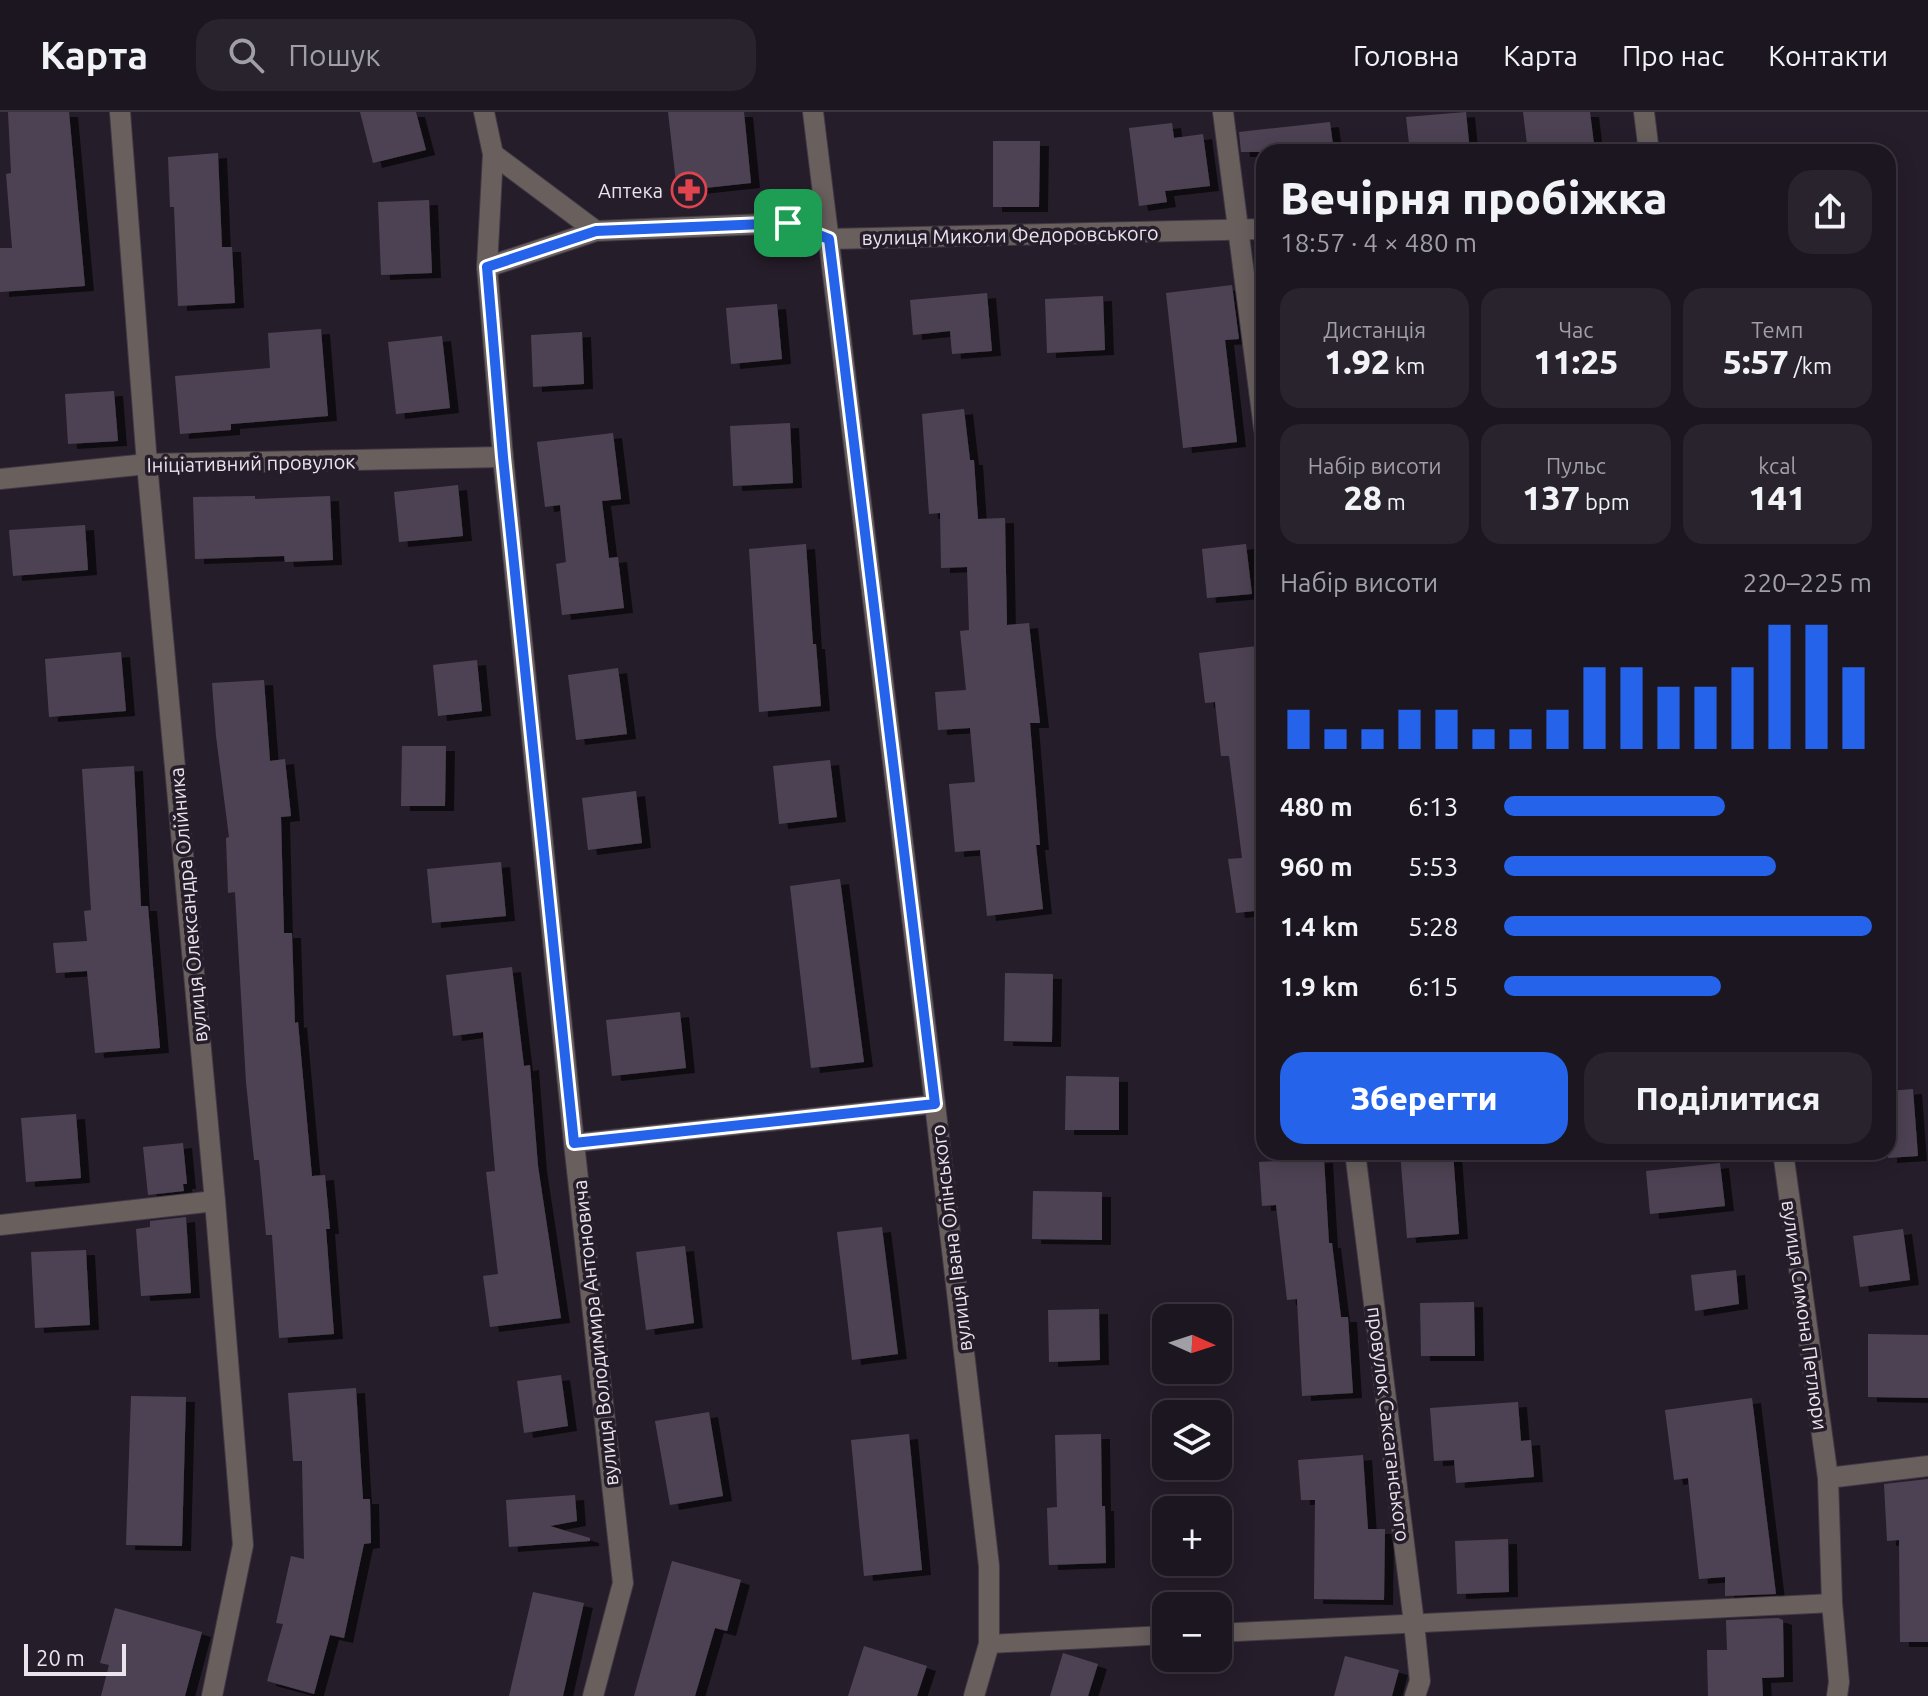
<!DOCTYPE html>
<html lang="uk">
<head>
<meta charset="utf-8">
<style>
  :root { --surface:#1c1620; --page:#29232d; --text:#f1f3f6; --muted:#a09fa5; --line:#3a353e; --accent:#2563eb }
  body { margin:0; font-family:Ubuntu,sans-serif; background:var(--page); color:var(--text); height:100vh; display:flex; flex-direction:column; font-size:30px; white-space:nowrap }
  * { box-sizing:border-box; margin:0 }
  p { font-size:26px; color:var(--muted) }
  .icon { flex:none; width:44px; height:44px; fill:none; stroke:currentColor; stroke-width:2; stroke-linecap:round; stroke-linejoin:round }
  .map { position:relative; flex:1; overflow:hidden }
  .details { position:absolute; left:1256px; top:32px; width:640px; height:1016px; display:flex; flex-direction:column; background:var(--surface); border-radius:24px; box-shadow:0 4px 20px #0003,0 0 0 2px var(--line) }
  .details>* { flex:none }
  .needle { width:52px; rotate:93deg }
  .controls { position:absolute; left:1152px; top:1192px; display:grid; gap:16px }
  .controls a { display:grid; place-items:center; width:80px; height:80px; border-radius:16px; background:var(--surface); box-shadow:0 4px 20px #0003,0 0 0 2px var(--line); font-size:40px }
  .scale { position:absolute; left:24px; bottom:20px; width:102px; box-sizing:border-box; padding-left:8px; border:4px solid #eae4ed; border-top:0; font-size:22px; line-height:28px; white-space:nowrap; color:#eae4ed; -webkit-text-stroke:6px #261d2a; paint-order:stroke }
  .pin { position:absolute; display:grid; place-items:center; width:68px; height:68px; color:#fff; margin:-34px; border-radius:16px; box-shadow:0 4px 12px #0006 }
  .round { display:grid; place-items:center; flex:none; width:84px; height:84px; border-radius:24px; background:var(--page) }
  .headline { display:flex; align-items:center; justify-content:space-between; height:136px; padding:0 24px }
  h1 { font-size:44px; font-weight:800; line-height:60px }
  .stats { display:grid; grid-template-columns:repeat(3,1fr); gap:12px; height:136px; padding:8px 24px }
  .stats div { display:grid; align-content:center; border-radius:20px; background:var(--page); text-align:center }
  .stats b { font-size:34px; font-weight:800 }
  .stats small { font-size:22px; font-weight:400 }
  .stats p { font-size:22px }
  .chart { height:224px; padding:16px 24px }
  .chart p { display:flex; justify-content:space-between }
  .chart svg { width:100%; height:144px; margin-top:8px; stroke:var(--accent); stroke-width:6 }
  .cta { display:flex; gap:16px; margin-top:auto; padding:16px 24px }
  .cta a { flex:1; height:92px; border-radius:24px; background:var(--accent); color:#fff; font-size:32px; font-weight:800; line-height:92px; text-align:center }
  .cta a+a { background:var(--page); color:var(--text) }
  ul { padding:0 24px; list-style:none; font-size:26px }
  li { display:grid; grid-template-columns:128px 96px 1fr; align-items:center; height:60px }
  li i { height:20px; border-radius:10px; background:var(--accent) }
  header { display:flex; align-items:center; gap:48px; box-sizing:border-box; height:112px; padding:0 40px; background:var(--surface); border-bottom:2px solid var(--line) }
  header strong { font-size:38px }
  nav { display:flex; gap:44px; margin-inline-start:auto; font-size:28px }
  .search { width:560px; height:72px; background:var(--page); display:flex; align-items:center; gap:20px; box-sizing:border-box; padding:0 28px; border-radius:24px; color:var(--muted); font-size:30px }
  .map>svg:first-child { display:block }
  .building { fill:#4d4352; filter:url(#shadow) }
  .lines { fill:none; stroke-linecap:round; stroke-linejoin:round }
  .service-casing { stroke:#413945; stroke-width:20 }
  .minor-casing { stroke:#413945; stroke-width:22 }
  .tertiary-casing { stroke:#413945; stroke-width:22 }
  .service { stroke:#69605e; stroke-width:18 }
  .minor { stroke:#69605e; stroke-width:20 }
  .tertiary { stroke:#69605e; stroke-width:20 }
  .route-casing { stroke:#fff; stroke-width:16 }
  .route { stroke:#2563eb; stroke-width:10 }
  .labels { text-anchor:middle; dominant-baseline:central; stroke-width:7; stroke-linejoin:round; paint-order:stroke }
  .poi-label { font-size:20px; fill:#eae4ed; stroke:#261d2a; text-anchor:end }
  .street-label { font-size:20px; fill:#eae4ed; stroke:#261d2a }
</style>
</head>
<body>
<header>
<strong>Карта</strong>
<div class="search"><svg class="icon" aria-label="search" viewBox="0 0 24 24"><circle cx="10" cy="10" r="6"/><path d="M15 15l6 6"/></svg>Пошук</div>
<nav><a>Головна</a><a>Карта</a><a>Про нас</a><a>Контакти</a></nav>
</header>
<div class="map">
<svg width="1928" height="1584" viewBox="0 0 1928 1584">
  <defs>
    <filter id="shadow"><feDropShadow dx="9" dy="5" stdDeviation="0" flood-color="#0009"/></filter>
  </defs>
  <rect width="100%" height="100%" fill="#261d2a"/>
  <g class="building">
    <path d="M 8,0 L 69,0 L 85,174 L 0,180 L 0,136 L 12,136 L 6,62 L 11,61 Z"/>
    <path d="M 360,0 L 416,0 L 426,38 L 373,51 Z"/>
    <path d="M 668,0 L 744,0 L 751,71 L 677,79 Z"/>
    <path d="M 1466,0 L 1470,40 L 1410,40 L 1406,5 Z"/>
    <path d="M 1523,0 L 1590,0 L 1595,40 L 1528,40 Z"/>
    <path d="M 1330,10 L 1334,40 L 1241,40 L 1239,20 Z"/>
    <path d="M 1172,11 L 1174,26 L 1203,22 L 1210,74 L 1165,79 L 1167,90 L 1139,94 L 1129,16 Z"/>
    <path d="M 993,29 L 1040,29 L 1039,95 L 993,95 Z"/>
    <path d="M 218,41 L 222,135 L 232,135 L 235,191 L 178,194 L 174,95 L 170,95 L 168,45 Z"/>
    <path d="M 429,88 L 432,161 L 381,163 L 378,90 Z"/>
    <path d="M 1232,173 L 1239,227 L 1225,228 L 1237,330 L 1183,336 L 1166,181 Z"/>
    <path d="M 987,181 L 992,239 L 952,242 L 950,219 L 913,223 L 910,188 Z"/>
    <path d="M 1103,184 L 1105,238 L 1047,241 L 1045,187 Z"/>
    <path d="M 777,192 L 782,247 L 731,252 L 726,196 Z"/>
    <path d="M 321,217 L 328,304 L 231,312 L 231,318 L 180,322 L 175,264 L 270,256 L 268,221 Z"/>
    <path d="M 582,220 L 584,272 L 533,275 L 531,223 Z"/>
    <path d="M 442,224 L 450,296 L 396,302 L 388,230 Z"/>
    <path d="M 114,279 L 118,329 L 68,332 L 65,282 Z"/>
    <path d="M 964,297 L 970,348 L 974,348 L 978,407 L 1005,406 L 1007,513 L 1029,511 L 1040,611 L 1030,611 L 1040,733 L 1036,733 L 1043,797 L 987,804 L 980,738 L 955,740 L 949,672 L 975,670 L 970,616 L 938,618 L 935,580 L 966,578 L 960,519 L 969,518 L 967,455 L 941,456 L 940,401 L 929,402 L 922,302 Z"/>
    <path d="M 790,311 L 793,371 L 733,374 L 730,314 Z"/>
    <path d="M 613,321 L 621,387 L 602,389 L 609,446 L 618,445 L 624,496 L 562,503 L 556,452 L 566,450 L 560,393 L 545,395 L 537,330 Z"/>
    <path d="M 458,373 L 463,424 L 399,430 L 394,380 Z"/>
    <path d="M 255,384 L 255,387 L 330,384 L 333,448 L 285,450 L 284,444 L 195,447 L 193,385 Z"/>
    <path d="M 85,413 L 88,458 L 13,464 L 9,418 Z"/>
    <path d="M 806,432 L 813,532 L 816,532 L 821,594 L 759,600 L 749,437 Z"/>
    <path d="M 1246,432 L 1252,482 L 1207,486 L 1202,437 Z"/>
    <path d="M 1257,534 L 1264,594 L 1264,798 L 1236,801 L 1228,747 L 1242,746 L 1229,644 L 1221,644 L 1215,590 L 1205,591 L 1199,541 Z"/>
    <path d="M 121,540 L 126,599 L 49,605 L 45,547 Z"/>
    <path d="M 477,548 L 482,599 L 438,604 L 433,553 Z"/>
    <path d="M 618,556 L 627,622 L 576,628 L 568,563 Z"/>
    <path d="M 264,568 L 270,649 L 285,647 L 291,704 L 281,705 L 284,821 L 292,821 L 295,911 L 298,910 L 312,1064 L 325,1063 L 330,1117 L 326,1117 L 334,1222 L 279,1226 L 272,1123 L 266,1123 L 259,1048 L 254,1048 L 246,970 L 235,780 L 228,781 L 226,726 L 229,725 L 216,624 L 212,571 Z"/>
    <path d="M 402,634 L 446,634 L 445,694 L 401,694 Z"/>
    <path d="M 830,648 L 837,705 L 779,712 L 773,654 Z"/>
    <path d="M 134,654 L 141,794 L 148,794 L 160,936 L 95,941 L 87,859 L 56,861 L 53,831 L 87,829 L 84,799 L 91,798 L 82,657 Z"/>
    <path d="M 636,679 L 642,731 L 588,738 L 582,686 Z"/>
    <path d="M 501,750 L 506,804 L 432,811 L 427,757 Z"/>
    <path d="M 840,767 L 864,950 L 811,956 L 790,774 Z"/>
    <path d="M 512,855 L 524,954 L 530,953 L 538,1054 L 561,1206 L 490,1215 L 483,1164 L 498,1162 L 486,1060 L 495,1059 L 483,920 L 453,924 L 446,863 Z"/>
    <path d="M 1005,861 L 1053,862 L 1052,930 L 1004,929 Z"/>
    <path d="M 680,900 L 686,956 L 612,964 L 606,908 Z"/>
    <path d="M 1066,964 L 1119,965 L 1119,1018 L 1065,1018 Z"/>
    <path d="M 1913,977 L 1918,1044 L 1888,1046 L 1888,979 Z"/>
    <path d="M 76,1002 L 81,1066 L 26,1070 L 21,1006 Z"/>
    <path d="M 183,1031 L 187,1072 L 183,1072 L 184,1079 L 148,1083 L 143,1035 Z"/>
    <path d="M 1400,1040 L 1453,1040 L 1459,1122 L 1407,1126 Z"/>
    <path d="M 1324,1046 L 1329,1131 L 1332,1131 L 1341,1205 L 1348,1205 L 1353,1281 L 1302,1284 L 1297,1187 L 1287,1188 L 1276,1093 L 1262,1094 L 1259,1050 Z"/>
    <path d="M 1720,1051 L 1725,1094 L 1650,1102 L 1646,1059 Z"/>
    <path d="M 1033,1079 L 1102,1080 L 1102,1128 L 1032,1127 Z"/>
    <path d="M 186,1105 L 191,1181 L 141,1184 L 136,1117 L 150,1115 L 150,1109 Z"/>
    <path d="M 882,1115 L 898,1242 L 852,1248 L 837,1120 Z"/>
    <path d="M 1903,1117 L 1910,1168 L 1860,1175 L 1853,1124 Z"/>
    <path d="M 685,1134 L 694,1211 L 646,1218 L 636,1140 Z"/>
    <path d="M 86,1138 L 90,1213 L 35,1216 L 31,1140 Z"/>
    <path d="M 1736,1158 L 1739,1192 L 1695,1199 L 1691,1163 Z"/>
    <path d="M 1474,1190 L 1475,1244 L 1421,1244 L 1420,1191 Z"/>
    <path d="M 1099,1197 L 1100,1248 L 1049,1250 L 1048,1198 Z"/>
    <path d="M 1868,1222 L 1928,1223 L 1928,1286 L 1868,1285 Z"/>
    <path d="M 561,1263 L 568,1314 L 524,1321 L 517,1269 Z"/>
    <path d="M 356,1276 L 363,1387 L 370,1387 L 371,1431 L 364,1432 L 344,1526 L 330,1523 L 314,1582 L 267,1569 L 283,1512 L 276,1511 L 291,1444 L 304,1447 L 302,1349 L 293,1349 L 288,1281 Z"/>
    <path d="M 131,1284 L 186,1285 L 182,1434 L 126,1433 Z"/>
    <path d="M 1752,1286 L 1776,1482 L 1725,1484 L 1725,1465 L 1699,1467 L 1688,1366 L 1674,1368 L 1665,1298 Z"/>
    <path d="M 1518,1290 L 1521,1329 L 1531,1328 L 1534,1365 L 1456,1371 L 1454,1348 L 1434,1349 L 1430,1296 Z"/>
    <path d="M 709,1300 L 723,1384 L 670,1393 L 655,1309 Z"/>
    <path d="M 909,1322 L 922,1458 L 864,1464 L 851,1328 Z"/>
    <path d="M 1101,1322 L 1102,1394 L 1105,1394 L 1106,1451 L 1049,1453 L 1047,1396 L 1057,1395 L 1055,1323 Z"/>
    <path d="M 1363,1343 L 1368,1417 L 1385,1417 L 1384,1488 L 1314,1487 L 1315,1388 L 1301,1388 L 1298,1348 Z"/>
    <path d="M 1928,1367 L 1928,1530 L 1900,1530 L 1899,1428 L 1887,1429 L 1884,1372 Z"/>
    <path d="M 575,1383 L 577,1409 L 550,1414 L 590,1426 L 590,1429 L 509,1435 L 506,1388 Z"/>
    <path d="M 1508,1427 L 1509,1480 L 1457,1482 L 1455,1429 Z"/>
    <path d="M 672,1449 L 741,1468 L 727,1519 L 715,1516 L 695,1584 L 634,1584 Z"/>
    <path d="M 533,1480 L 584,1491 L 563,1584 L 509,1584 Z"/>
    <path d="M 115,1496 L 202,1520 L 185,1584 L 101,1584 L 109,1553 L 100,1551 Z"/>
    <path d="M 1778,1506 L 1783,1508 L 1784,1565 L 1762,1566 L 1763,1584 L 1708,1584 L 1707,1538 L 1727,1538 L 1726,1508 Z"/>
    <path d="M 864,1534 L 927,1554 L 917,1584 L 848,1584 Z"/>
    <path d="M 1063,1541 L 1098,1552 L 1088,1584 L 1050,1584 Z"/>
    <path d="M 1345,1544 L 1399,1558 L 1392,1584 L 1334,1584 Z"/>
  </g>
  <g class="lines">
    <g class="service-casing">
      <g id="service">
        <path d="M 574,1031 L 935,992"/>
        <path d="M 1218,1521 L 1832,1491"/>
        <path d="M 989,1532 L 1166,1523"/>
      </g>
    </g>
    <g class="minor-casing">
      <g id="minor">
        <path d="M 120,0 L 147,352 L 215,1089 L 243,1433 L 212,1584"/>
        <path d="M 484,0 L 493,42 L 487,155 L 503,345 L 574,1031 L 623,1471 L 593,1584"/>
        <path d="M 1223,0 L 1264,317"/>
        <path d="M 1644,0 L 1649,40"/>
        <path d="M 493,42 L 596,119"/>
        <path d="M 487,155 L 596,119 L 788,111 L 829,127 L 1264,117"/>
        <path d="M 0,367 L 147,352 L 503,345"/>
        <path d="M 1355,1040 L 1414,1511 L 1420,1569 L 1415,1584"/>
        <path d="M 1783,1040 L 1828,1366 L 1832,1491 L 1839,1570 L 1837,1584"/>
        <path d="M 0,1113 L 215,1089"/>
        <path d="M 1828,1366 L 1928,1354"/>
      </g>
    </g>
    <g class="tertiary-casing">
      <path id="tertiary" d="M 813,0 L 935,992 L 989,1454 L 989,1532 L 974,1584"/>
    </g>
    <use href="#service" class="service"/>
    <use href="#minor" class="minor"/>
    <use href="#tertiary" class="tertiary"/>
  </g>
  <g class="lines">
    <g class="route-casing">
      <path id="route" d="M 788,111 L 829,127 L 935,992 L 574,1031 L 503,345 L 487,155 L 596,119 Z"/>
    </g>
    <use href="#route" class="route"/>
  </g>
  <defs>
    <g id="pharmacy-ring" transform="scale(1.8)"><circle r="9.5" fill="#261d2a" stroke="#e0444e" stroke-width="1.5"/><path d="M-2-6h4v4h4v4h-4v4h-4v-4h-4v-4h4Z" fill="#e0444e"/></g>
  </defs>
  <g fill-rule="evenodd">
    <use href="#pharmacy-ring" x="689" y="78"/>
  </g>
  <g class="labels">
    <g class="poi-label">
      <text x="663" y="78">Аптека</text>
    </g>
    <g class="street-label">
      <text transform="translate(1010 123) rotate(-1)">вулиця Миколи Федоровського</text>
      <text transform="translate(251 351) rotate(-1)">Ініціативний провулок</text>
      <text transform="translate(188 793) rotate(-95)">вулиця Олександра Олійника</text>
      <text transform="translate(951 1126) rotate(-97)">вулиця Івана Олінського</text>
      <text transform="translate(1805 1203) rotate(82)">вулиця Симона Петлюри</text>
      <text transform="translate(595 1221) rotate(-96)">вулиця Володимира Антоновича</text>
      <text transform="translate(1389 1312) rotate(83)">провулок Саксаганського</text>
    </g>
  </g>
</svg>
<div class="controls">
<a><svg class="needle" viewBox="-14 -14 28 28"><path d="M0-13l5 13h-10z" fill="#e53935"/><path d="M0 13l5-13h-10z" fill="#a09fa5"/></svg></a>
<a><svg class="icon" aria-label="layers" viewBox="0 0 24 24"><path d="M12 4l9 5-9 5-9-5zM3 14l9 5 9-5"/></svg></a>
<a>+</a>
<a>−</a>
</div>
<div class="scale">20 m</div>
<div class="pin" style="left:788px;top:111px;background:#1e9e55"><svg class="icon" aria-label="arrive" viewBox="0 0 24 24"><path d="M6 21V4h12l-3 4 3 4H6"/></svg></div>
<section class="details">
<div class="headline"><div><h1>Вечірня пробіжка</h1><p>18:57 · 4 × 480 m</p></div><a class="round"><svg class="icon" aria-label="share" viewBox="0 0 24 24"><path d="M12 15V3M7 8l5-5 5 5M5 13v7h14v-7"/></svg></a></div>
<div class="stats">
<div><p>Дистанція</p><b>1.92<small> km</small></b></div>
<div><p>Час</p><b>11:25</b></div>
<div><p>Темп</p><b>5:57<small> /km</small></b></div>
</div>
<div class="stats">
<div><p>Набір висоти</p><b>28<small> m</small></b></div>
<div><p>Пульс</p><b>137<small> bpm</small></b></div>
<div><p>kcal</p><b>141</b></div>
</div>
<div class="chart"><p><span>Набір висоти</span>220–225 m</p>
<svg viewBox="0 0 160 44" preserveAspectRatio="none"><path d="M5 44V32M15 44V38M25 44V38M35 44V32M45 44V32M55 44V38M65 44V38M75 44V32M85 44V19M95 44V19M105 44V25M115 44V25M125 44V19M135 44V6M145 44V6M155 44V19"/></svg>
</div>
<ul>
<li><b>480 m</b>6:13<i style="width:60%"></i></li>
<li><b>960 m</b>5:53<i style="width:74%"></i></li>
<li><b>1.4 km</b>5:28<i style="width:100%"></i></li>
<li><b>1.9 km</b>6:15<i style="width:59%"></i></li>
</ul>
<div class="cta"><a>Зберегти</a><a>Поділитися</a></div>
</section>
</div>
</body>
</html>
